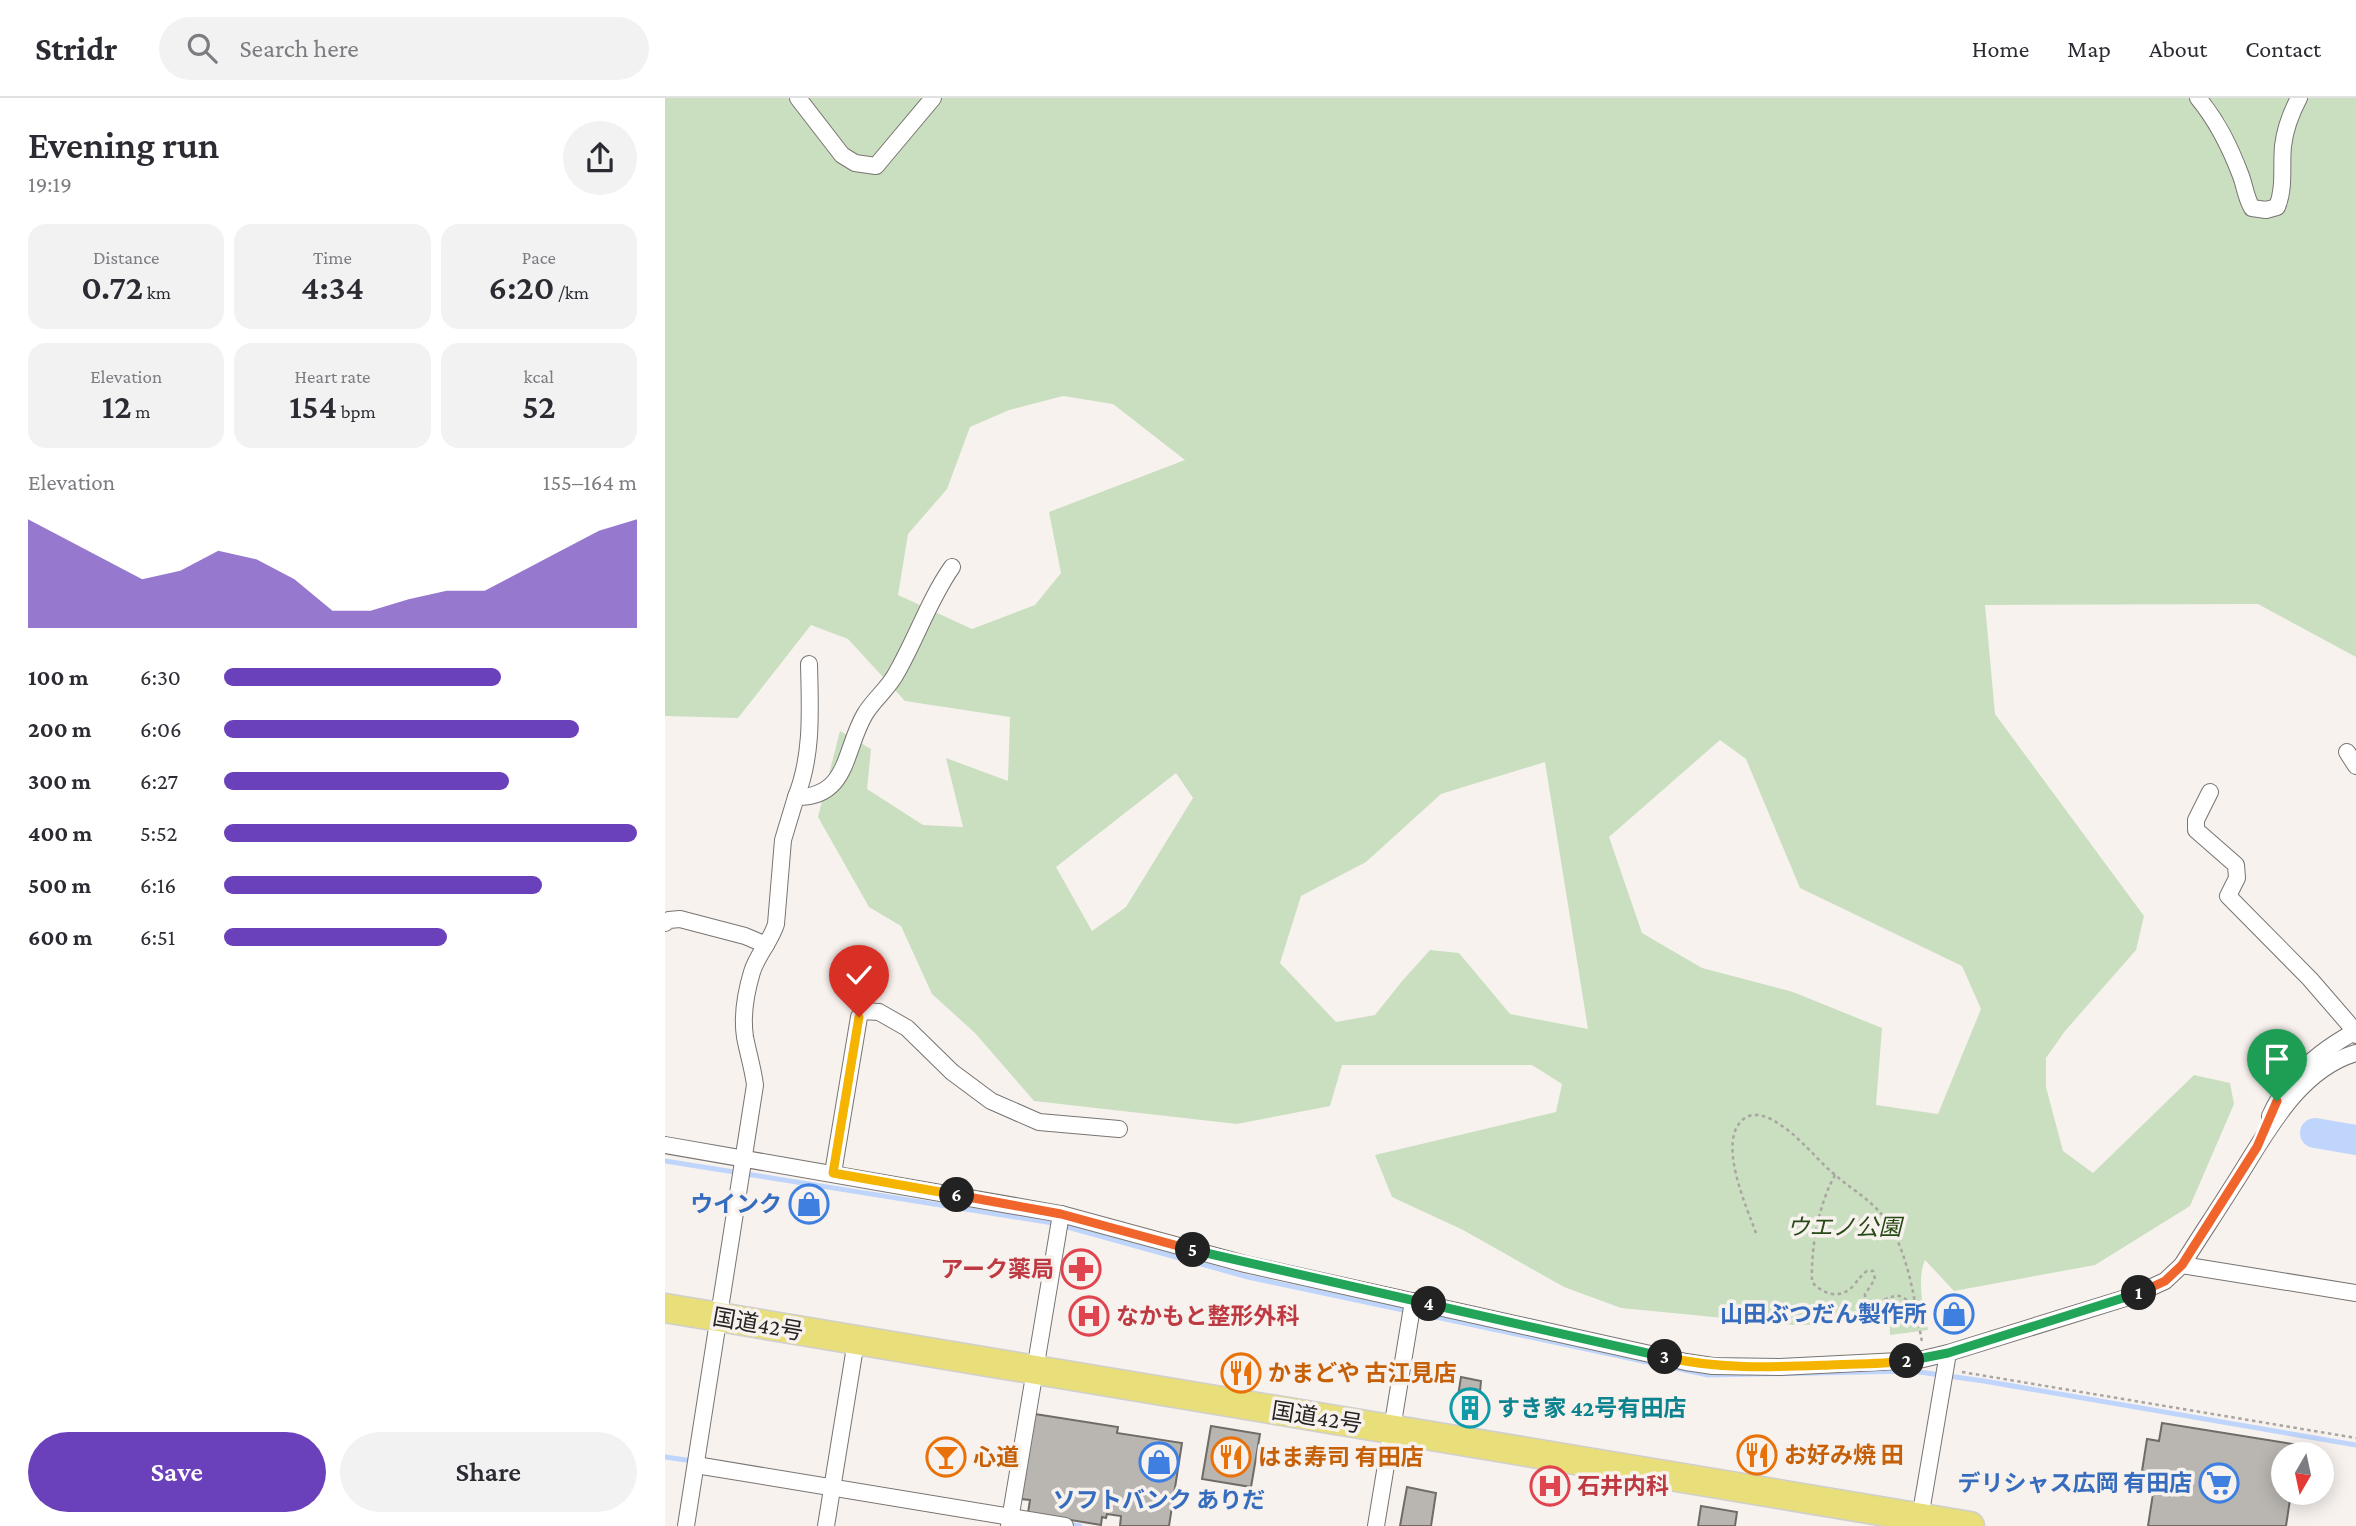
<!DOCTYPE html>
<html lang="en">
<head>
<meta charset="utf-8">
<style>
  :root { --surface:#fff; --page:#f2f2f3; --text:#2b2b33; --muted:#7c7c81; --line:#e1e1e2; --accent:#6a41ba }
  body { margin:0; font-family:"Crimson Pro","Noto Sans JP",serif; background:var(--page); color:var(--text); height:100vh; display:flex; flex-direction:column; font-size:26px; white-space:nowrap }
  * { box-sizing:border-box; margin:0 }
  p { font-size:23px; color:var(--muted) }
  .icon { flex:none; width:38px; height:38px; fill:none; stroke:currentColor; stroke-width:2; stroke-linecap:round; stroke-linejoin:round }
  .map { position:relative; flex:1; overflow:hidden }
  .drawer { display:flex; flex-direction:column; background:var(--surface); width:665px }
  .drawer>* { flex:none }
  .needle { width:46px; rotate:189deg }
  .fabs { position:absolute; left:1606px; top:1344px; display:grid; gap:14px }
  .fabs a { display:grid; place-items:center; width:63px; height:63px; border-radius:50%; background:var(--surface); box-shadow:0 4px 18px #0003; font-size:35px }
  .pin { position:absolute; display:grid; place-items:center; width:60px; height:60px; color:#fff; margin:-72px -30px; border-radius:50% 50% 50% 0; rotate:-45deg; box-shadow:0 0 7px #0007 }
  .pin .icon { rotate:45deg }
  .km { position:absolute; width:35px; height:35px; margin:-18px; border-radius:50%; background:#222; color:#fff; font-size:19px; line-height:35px; text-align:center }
  .round { display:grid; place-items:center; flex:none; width:74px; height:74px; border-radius:37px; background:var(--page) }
  .overview { display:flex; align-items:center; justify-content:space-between; height:119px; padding:0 28px }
  h1 { font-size:38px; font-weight:600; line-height:52px }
  .stats { display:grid; grid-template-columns:repeat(3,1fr); gap:10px; height:119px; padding:7px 28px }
  .stats div { display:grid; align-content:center; border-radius:18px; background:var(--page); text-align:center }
  .stats b { font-size:35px; font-weight:600 }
  .stats small { font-size:19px; font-weight:400 }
  .stats p { font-size:19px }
  .chart { height:196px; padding:14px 28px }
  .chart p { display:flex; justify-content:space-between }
  .chart svg { width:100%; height:126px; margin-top:7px; fill:var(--accent); opacity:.7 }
  .primary-button { display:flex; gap:14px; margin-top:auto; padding:14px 28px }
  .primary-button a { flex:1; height:80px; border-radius:42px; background:var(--accent); color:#fff; font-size:28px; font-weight:600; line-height:80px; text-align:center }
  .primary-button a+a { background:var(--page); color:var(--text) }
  ul { padding:0 28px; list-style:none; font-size:23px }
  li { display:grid; grid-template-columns:112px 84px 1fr; align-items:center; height:52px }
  li i { height:18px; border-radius:9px; background:var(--accent) }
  header { display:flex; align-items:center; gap:42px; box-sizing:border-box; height:98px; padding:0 35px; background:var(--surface); border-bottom:2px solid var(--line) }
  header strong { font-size:33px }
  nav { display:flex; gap:38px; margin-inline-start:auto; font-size:24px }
  .search { width:490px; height:63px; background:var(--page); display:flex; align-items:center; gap:18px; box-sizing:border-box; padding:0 24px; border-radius:38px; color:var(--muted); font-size:26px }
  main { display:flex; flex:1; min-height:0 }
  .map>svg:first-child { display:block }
  .green { fill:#c9dfc0; fill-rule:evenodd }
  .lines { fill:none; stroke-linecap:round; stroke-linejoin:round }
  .stream { stroke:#bfd5fb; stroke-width:5 }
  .river { stroke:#bfd5fb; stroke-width:30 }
  .building { fill:#b9b6b1; stroke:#6f6c67; stroke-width:2 }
  .minor-casing { stroke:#797471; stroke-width:18 }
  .trunk-casing { stroke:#cfcfce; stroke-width:31 }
  .path { stroke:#a9a5a1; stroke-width:2.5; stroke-dasharray:3.5 3.5; stroke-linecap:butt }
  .minor { stroke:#fff; stroke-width:16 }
  .trunk { stroke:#e8de7a; stroke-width:28 }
  .split-1-casing { stroke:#fff; stroke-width:14 }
  .split-2-casing { stroke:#fff; stroke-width:14 }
  .split-3-casing { stroke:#fff; stroke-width:14 }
  .split-4-casing { stroke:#fff; stroke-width:14 }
  .split-5-casing { stroke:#fff; stroke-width:14 }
  .split-6-casing { stroke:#fff; stroke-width:14 }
  .split-7-casing { stroke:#fff; stroke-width:14 }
  .split-1 { stroke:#f0652b; stroke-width:9 }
  .split-2 { stroke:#22a559; stroke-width:9 }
  .split-3 { stroke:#f5b400; stroke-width:9 }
  .split-4 { stroke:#22a559; stroke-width:9 }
  .split-5 { stroke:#22a559; stroke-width:9 }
  .split-6 { stroke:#f0652b; stroke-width:9 }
  .split-7 { stroke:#f5b400; stroke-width:9 }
  .labels { text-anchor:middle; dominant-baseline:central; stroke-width:7; stroke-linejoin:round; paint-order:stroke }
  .shop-label { font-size:23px; font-weight:bold; fill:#366cbe; stroke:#f8f2ee; text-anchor:end }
  .park-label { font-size:23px; font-style:italic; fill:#274915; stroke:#f8f2ee }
  .health-label { font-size:23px; font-weight:bold; fill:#be3a42; stroke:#f8f2ee; text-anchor:start }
  .street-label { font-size:23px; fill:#262422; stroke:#f8f2ee }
  .food-label { font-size:23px; font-weight:bold; fill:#c56008; stroke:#f8f2ee; text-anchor:start }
  .culture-label { font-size:23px; font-weight:bold; fill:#0d838f; stroke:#f8f2ee; text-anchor:start }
</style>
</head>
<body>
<header>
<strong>Stridr</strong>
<div class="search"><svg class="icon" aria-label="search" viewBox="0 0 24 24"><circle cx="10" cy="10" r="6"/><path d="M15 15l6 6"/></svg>Search here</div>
<nav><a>Home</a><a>Map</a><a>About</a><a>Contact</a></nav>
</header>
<main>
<section class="drawer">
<div class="overview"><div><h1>Evening run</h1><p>19:19</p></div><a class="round"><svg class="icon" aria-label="share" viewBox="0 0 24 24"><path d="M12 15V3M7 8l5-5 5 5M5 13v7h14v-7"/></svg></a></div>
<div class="stats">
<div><p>Distance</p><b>0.72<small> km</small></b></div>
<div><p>Time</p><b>4:34</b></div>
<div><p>Pace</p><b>6:20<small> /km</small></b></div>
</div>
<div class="stats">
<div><p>Elevation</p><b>12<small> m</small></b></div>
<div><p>Heart rate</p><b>154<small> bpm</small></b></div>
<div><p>kcal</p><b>52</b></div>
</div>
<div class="chart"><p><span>Elevation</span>155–164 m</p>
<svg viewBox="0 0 160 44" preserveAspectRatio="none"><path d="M0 44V6L10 13L20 20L30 27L40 24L50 17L60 20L70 27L80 38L90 38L100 34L110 31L120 31L130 24L140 17L150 10L160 6V44z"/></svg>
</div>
<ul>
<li><b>100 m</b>6:30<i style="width:67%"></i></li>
<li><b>200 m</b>6:06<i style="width:86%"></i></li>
<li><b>300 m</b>6:27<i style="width:69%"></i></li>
<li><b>400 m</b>5:52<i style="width:100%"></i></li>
<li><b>500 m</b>6:16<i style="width:77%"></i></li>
<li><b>600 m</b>6:51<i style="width:54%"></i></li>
</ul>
<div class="primary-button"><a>Save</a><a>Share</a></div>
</section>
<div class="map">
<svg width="1691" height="1428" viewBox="0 0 1691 1428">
  <rect width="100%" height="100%" fill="#f8f2ee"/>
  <path class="green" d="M 0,0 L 1691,0 L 1691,559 L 1593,506 L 1320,507 L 1330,616 L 1479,818 L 1471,852 L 1400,933 L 1381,960 L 1381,989 L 1398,1053 L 1428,1075 L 1529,977 L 1565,985 L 1569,1006 L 1525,1108 L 1430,1167 L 1289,1193 L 1260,1162 C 1251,1184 1259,1210 1263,1232 L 1225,1237 L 1224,1205 L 1188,1217 L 1177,1217 L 1171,1227 L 1129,1227 L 956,1210 L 899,1189 L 798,1132 L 727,1099 L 710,1057 L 891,1014 L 897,986 L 867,967 L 677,967 L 665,1008 L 572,1026 L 369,1003 L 310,935 L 267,896 L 236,828 L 204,809 L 153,719 L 175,633 L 206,651 L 202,691 L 258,727 L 298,729 L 281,660 L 343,683 L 345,619 L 240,603 L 183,541 L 146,527 L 73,620 L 0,618 ZM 398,298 L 448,306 L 520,362 L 384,414 L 396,475 L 370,507 L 307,531 L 233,497 L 243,436 L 282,391 L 305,329 L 344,312 ZM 1055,642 L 1081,661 L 1135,790 L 1297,868 L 1316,911 L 1273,1016 L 1211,1007 L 1217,930 L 1128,894 L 1037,870 L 977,835 L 944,739 ZM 880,664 L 923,931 L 845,916 L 794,855 L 765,852 L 738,882 L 710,917 L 671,924 L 615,865 L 636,798 L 701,764 L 776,696 ZM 511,675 L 528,700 L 461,809 L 427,833 L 391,769 Z"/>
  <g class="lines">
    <g class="stream">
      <path d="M 0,1063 L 388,1125 L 583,1179 L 1043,1277 L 1247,1273 L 1319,1283 L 1691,1347"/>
      <path d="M 0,1359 L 28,1363"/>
      <path d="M 404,1426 L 415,1428"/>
    </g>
    <path class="river" d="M 1650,1035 L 1691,1042"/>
  </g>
  <g class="building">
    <path d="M 796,1279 L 816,1283 L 815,1294 L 817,1298 L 814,1323 L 793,1320 L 796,1299 L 793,1298 Z"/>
    <path d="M 370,1316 L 453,1329 L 452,1335 L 517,1345 L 504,1428 L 455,1428 L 456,1418 L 442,1416 L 441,1420 L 437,1419 L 436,1427 L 363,1415 L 365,1402 L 356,1401 Z"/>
    <path d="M 1497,1325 L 1634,1347 L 1633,1356 L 1619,1356 L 1619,1395 L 1626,1395 L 1621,1428 L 1483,1428 L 1491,1376 L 1477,1373 L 1482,1341 L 1494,1343 Z"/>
    <path d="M 546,1328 L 595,1336 L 586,1389 L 537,1381 Z"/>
    <path d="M 742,1389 L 771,1395 L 766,1428 L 735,1428 Z"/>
    <path d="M 1036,1408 L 1072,1414 L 1070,1428 L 1033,1428 Z"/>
  </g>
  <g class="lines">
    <g class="minor-casing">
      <g id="minor">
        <path d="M 133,0 L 177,57 L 190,65 L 211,68 L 268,0"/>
        <path d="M 1533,0 C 1553,24 1565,49 1576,78 C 1580,89 1581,100 1587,110 L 1601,112 L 1612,109 C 1620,90 1616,69 1618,48 C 1620,31 1626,15 1634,0"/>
        <path d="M 1682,654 L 1691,668"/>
        <path d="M 1545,694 L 1531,722 L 1531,732 L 1571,767 L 1572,780 L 1563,798 L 1645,881 L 1690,933 L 1691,937"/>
        <path d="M 131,699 C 148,657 145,611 144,566"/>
        <path d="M 0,825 L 4,822 L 15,821 L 80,838 L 101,847"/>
        <path d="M 1605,1018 C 1622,979 1654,953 1691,933"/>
        <path d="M 0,1047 L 396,1116 L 580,1166 L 1021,1264 L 1048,1268 L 1115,1269 L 1254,1262 L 1283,1255 L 1467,1198 L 1500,1183 L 1517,1167 C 1534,1140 1552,1113 1569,1086 C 1600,1038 1632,972 1691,955"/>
        <path d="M 168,1075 L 194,919 L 198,913 L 214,914 L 242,930 L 287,974 L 326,1003 L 374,1024 L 454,1031"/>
        <path d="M 1517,1167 L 1691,1195"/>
        <path d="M 31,1367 L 400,1428"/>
        <path d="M 1254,1426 L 1283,1255"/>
        <path d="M 21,1428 L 90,987 C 88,971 83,955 80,939 C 77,919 81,894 87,874 C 92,857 106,843 111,826 L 118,742 L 131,699 C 184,700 179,651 200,616 C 209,601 224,590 232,574 C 252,539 264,502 287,469"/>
        <path d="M 161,1428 L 191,1243"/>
        <path d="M 344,1428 L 396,1116"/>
        <path d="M 711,1428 L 748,1203"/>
      </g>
    </g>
    <g class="trunk-casing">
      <path id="trunk" d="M 0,1210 L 1305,1428"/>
    </g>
    <g class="path">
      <path d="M 1170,1077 C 1153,1108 1146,1149 1147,1184 C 1159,1197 1176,1202 1189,1187 C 1194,1181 1196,1177 1202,1173 L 1208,1173 L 1210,1181 L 1200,1196 L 1200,1204 C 1225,1208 1233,1181 1251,1216"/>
      <path d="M 1091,1135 C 1082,1110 1050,1040 1080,1020 C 1091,1013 1104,1019 1114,1026 C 1136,1040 1150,1060 1169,1076 C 1187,1092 1207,1102 1221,1122 C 1245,1158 1249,1202 1257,1244"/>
      <path d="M 1297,1274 L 1691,1340"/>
    </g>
    <use href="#minor" class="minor"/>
    <use href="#trunk" class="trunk"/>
  </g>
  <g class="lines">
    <g class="split-1-casing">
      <path id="split-1" d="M 1474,1195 L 1500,1183 L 1517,1167 L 1592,1049 L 1612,1003"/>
    </g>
    <g class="split-2-casing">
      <path id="split-2" d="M 1242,1263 L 1283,1255 L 1474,1195"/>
    </g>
    <g class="split-3-casing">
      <path id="split-3" d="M 1000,1259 C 1055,1272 1111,1269 1166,1267 C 1191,1266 1217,1266 1242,1263"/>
    </g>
    <g class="split-4-casing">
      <path id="split-4" d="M 764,1206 L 1000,1259"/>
    </g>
    <g class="split-5-casing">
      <path id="split-5" d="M 528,1152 L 764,1206"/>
    </g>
    <g class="split-6-casing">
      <path id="split-6" d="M 292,1097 L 396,1116 L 528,1152"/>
    </g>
    <g class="split-7-casing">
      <path id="split-7" d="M 194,919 L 168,1075 L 292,1097"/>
    </g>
    <use href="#split-1" class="split-1"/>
    <use href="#split-2" class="split-2"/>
    <use href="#split-3" class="split-3"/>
    <use href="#split-4" class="split-4"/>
    <use href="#split-5" class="split-5"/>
    <use href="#split-6" class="split-6"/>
    <use href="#split-7" class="split-7"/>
  </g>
  <defs>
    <g id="shop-ring" transform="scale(2.0125)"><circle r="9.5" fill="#f8f2ee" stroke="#3f7fe0" stroke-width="1.5"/><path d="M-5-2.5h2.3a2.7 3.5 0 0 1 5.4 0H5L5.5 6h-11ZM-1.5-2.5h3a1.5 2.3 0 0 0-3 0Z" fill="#3f7fe0"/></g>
    <g id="pharmacy-ring" transform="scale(2.0125)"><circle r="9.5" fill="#f8f2ee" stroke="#e0444e" stroke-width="1.5"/><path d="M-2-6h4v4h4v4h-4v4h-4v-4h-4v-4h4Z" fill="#e0444e"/></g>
    <g id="hospital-ring" transform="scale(2.0125)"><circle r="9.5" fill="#f8f2ee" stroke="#e0444e" stroke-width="1.5"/><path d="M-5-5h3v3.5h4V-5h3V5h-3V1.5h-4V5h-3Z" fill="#e0444e"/></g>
    <g id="restaurant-ring" transform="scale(2.0125)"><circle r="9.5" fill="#f8f2ee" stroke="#e8710a" stroke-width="1.5"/><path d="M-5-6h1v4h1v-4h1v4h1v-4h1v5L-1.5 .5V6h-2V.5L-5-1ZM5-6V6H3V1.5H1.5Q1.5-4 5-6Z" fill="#e8710a"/></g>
    <g id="building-ring" transform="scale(2.0125)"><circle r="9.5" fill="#f8f2ee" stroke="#0f9aa8" stroke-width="1.5"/><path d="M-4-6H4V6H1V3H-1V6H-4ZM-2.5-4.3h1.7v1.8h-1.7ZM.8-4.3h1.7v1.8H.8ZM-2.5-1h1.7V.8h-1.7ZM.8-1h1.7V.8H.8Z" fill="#0f9aa8"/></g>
    <g id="bar-ring" transform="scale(2.0125)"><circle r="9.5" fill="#f8f2ee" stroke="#e8710a" stroke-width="1.5"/><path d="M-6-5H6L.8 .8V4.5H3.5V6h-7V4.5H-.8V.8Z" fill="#e8710a"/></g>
    <g id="supermarket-ring" transform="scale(2.0125)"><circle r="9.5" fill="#f8f2ee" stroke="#3f7fe0" stroke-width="1.5"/><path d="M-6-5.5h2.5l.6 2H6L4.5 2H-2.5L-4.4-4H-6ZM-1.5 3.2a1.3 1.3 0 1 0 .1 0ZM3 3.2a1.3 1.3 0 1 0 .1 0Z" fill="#3f7fe0"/></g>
  </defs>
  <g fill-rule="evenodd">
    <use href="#shop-ring" x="144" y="1106"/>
    <use href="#pharmacy-ring" x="416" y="1171"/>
    <use href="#shop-ring" x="1289" y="1216"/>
    <use href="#hospital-ring" x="424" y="1218"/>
    <use href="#restaurant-ring" x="576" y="1275"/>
    <use href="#building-ring" x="805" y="1310"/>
    <use href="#restaurant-ring" x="1092" y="1357"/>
    <use href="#bar-ring" x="281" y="1359"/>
    <use href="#restaurant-ring" x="566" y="1359"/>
    <use href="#shop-ring" x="494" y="1364"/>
    <use href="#supermarket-ring" x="1554" y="1385"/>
    <use href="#hospital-ring" x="885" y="1388"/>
  </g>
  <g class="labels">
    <g class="shop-label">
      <text x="117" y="1106">ウインク</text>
      <text x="1262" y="1216">山田ぶつだん製作所</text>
      <text x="1527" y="1385">デリシャス広岡 有田店</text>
      <text x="494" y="1402" text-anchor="middle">ソフトバンク ありだ</text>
    </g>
    <g class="park-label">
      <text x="1179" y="1129">ウエノ公園</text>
    </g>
    <g class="health-label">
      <text x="389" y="1171" text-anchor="end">アーク薬局</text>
      <text x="451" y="1218">なかもと整形外科</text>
      <text x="912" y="1388">石井内科</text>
    </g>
    <g class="street-label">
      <text transform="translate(93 1226) rotate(10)">国道42号</text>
      <text transform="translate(652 1319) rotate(9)">国道42号</text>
    </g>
    <g class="food-label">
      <text x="603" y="1275">かまどや 古江見店</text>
      <text x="1119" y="1357">お好み焼 田</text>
      <text x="308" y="1359">心道</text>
      <text x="593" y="1359">はま寿司 有田店</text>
    </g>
    <g class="culture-label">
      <text x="832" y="1310">すき家 42号有田店</text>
    </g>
  </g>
</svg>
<div class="fabs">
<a><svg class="needle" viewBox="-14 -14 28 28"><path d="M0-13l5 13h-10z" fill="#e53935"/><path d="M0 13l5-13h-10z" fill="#7c7c81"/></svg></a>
</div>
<div class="pin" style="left:1612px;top:1003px;background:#1e9e55"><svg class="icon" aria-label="arrive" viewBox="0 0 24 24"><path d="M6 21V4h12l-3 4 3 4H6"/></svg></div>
<div class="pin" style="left:194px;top:919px;background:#d93025"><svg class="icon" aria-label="check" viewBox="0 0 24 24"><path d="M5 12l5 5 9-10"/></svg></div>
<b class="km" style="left:1474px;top:1195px">1</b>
<b class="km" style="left:1242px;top:1263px">2</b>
<b class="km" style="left:1000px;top:1259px">3</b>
<b class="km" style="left:764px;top:1206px">4</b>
<b class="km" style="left:528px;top:1152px">5</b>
<b class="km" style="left:292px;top:1097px">6</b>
</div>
</main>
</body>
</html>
